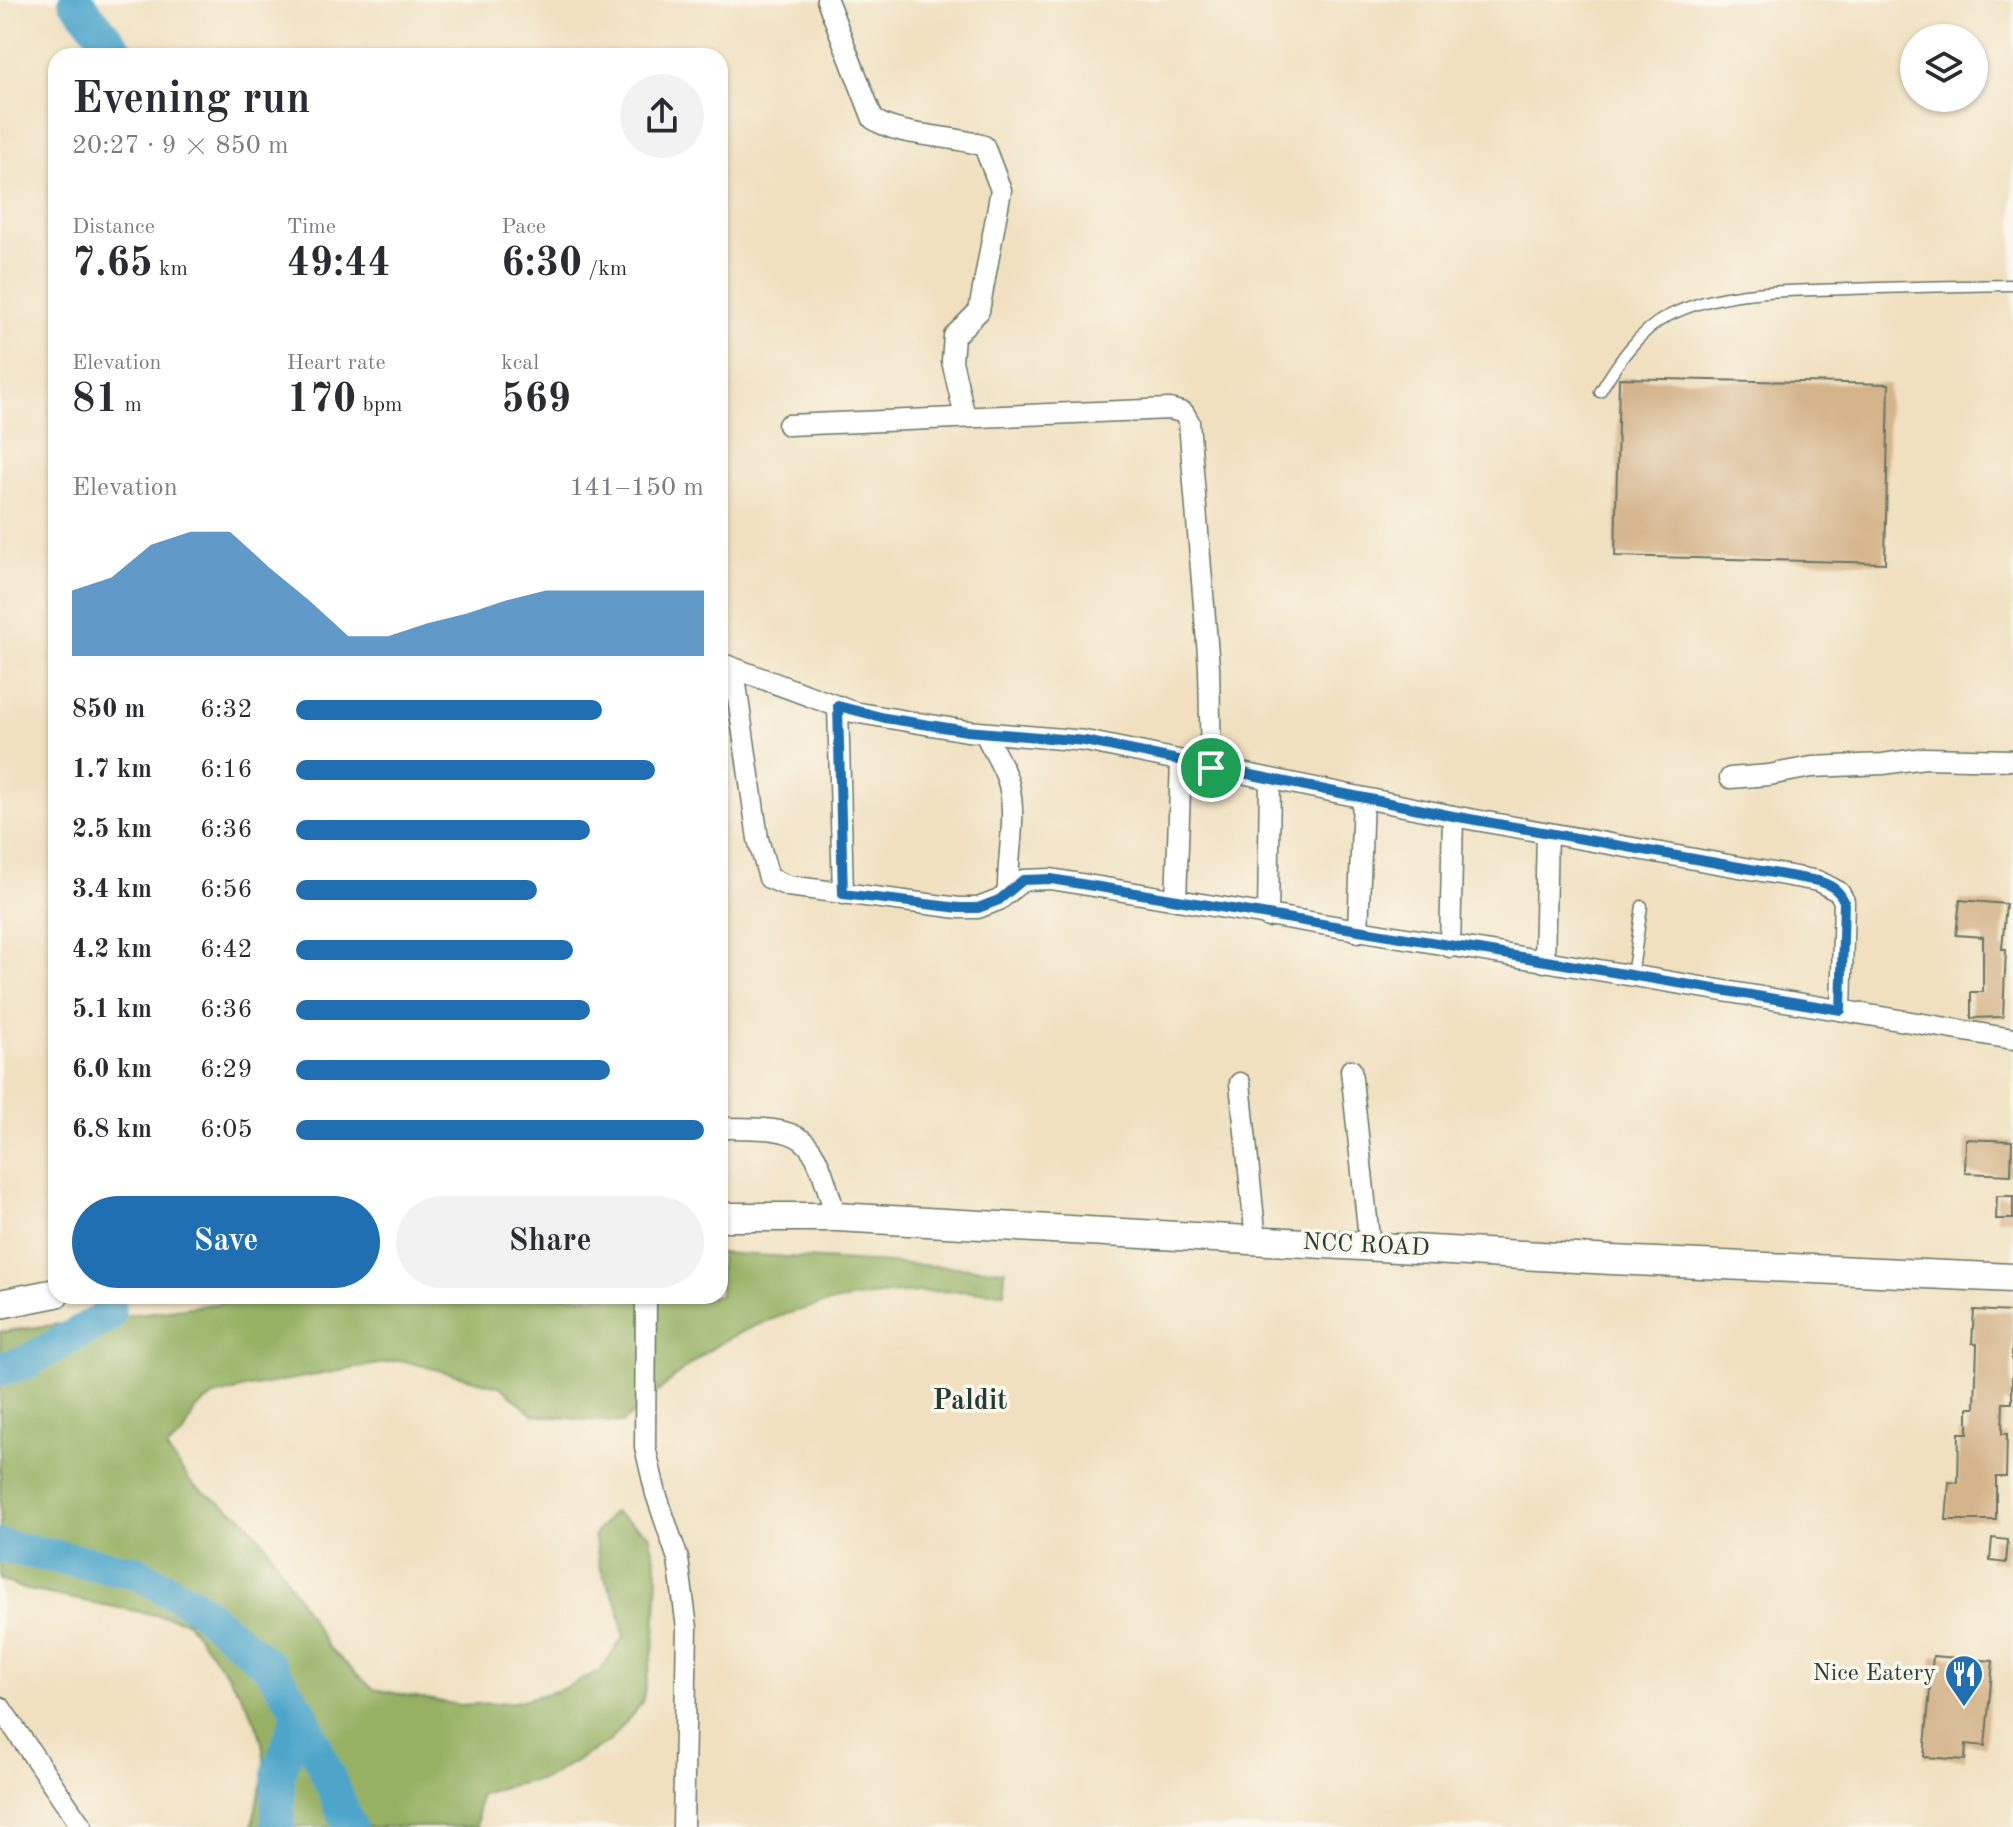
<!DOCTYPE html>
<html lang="en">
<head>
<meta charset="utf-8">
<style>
  :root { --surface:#fff; --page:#f2f2f3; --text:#2b2b33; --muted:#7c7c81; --accent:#1f6fb2 }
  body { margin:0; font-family:"Old Standard TT",serif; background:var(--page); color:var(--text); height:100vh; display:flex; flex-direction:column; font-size:30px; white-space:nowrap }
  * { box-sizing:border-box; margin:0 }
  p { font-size:26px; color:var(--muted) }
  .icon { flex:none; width:44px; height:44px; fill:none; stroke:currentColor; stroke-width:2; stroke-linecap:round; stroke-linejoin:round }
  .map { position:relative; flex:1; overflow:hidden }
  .sheet { position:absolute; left:48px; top:48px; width:680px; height:1256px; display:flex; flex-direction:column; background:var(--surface); border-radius:24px; box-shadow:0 2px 6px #0004 }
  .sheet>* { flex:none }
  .fabs { position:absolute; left:1900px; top:24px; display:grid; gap:16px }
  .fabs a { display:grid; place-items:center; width:88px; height:88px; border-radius:50%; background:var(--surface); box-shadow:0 2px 6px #0004; font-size:40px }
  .pin { position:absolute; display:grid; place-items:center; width:68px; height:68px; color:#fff; margin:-34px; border:4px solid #fff; border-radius:50%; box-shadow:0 2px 8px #0007 }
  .round { display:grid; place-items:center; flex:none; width:84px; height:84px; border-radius:42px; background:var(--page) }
  .overview { display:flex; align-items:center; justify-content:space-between; height:136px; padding:0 24px }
  h1 { font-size:44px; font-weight:800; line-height:60px }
  .figures { display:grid; grid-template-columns:repeat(3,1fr); gap:12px; height:136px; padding:8px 24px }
  .figures div { display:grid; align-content:center }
  .figures b { font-size:40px; font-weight:800 }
  .figures small { font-size:22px; font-weight:400 }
  .figures p { font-size:22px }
  .chart { height:224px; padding:16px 24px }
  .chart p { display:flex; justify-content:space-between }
  .chart svg { width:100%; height:144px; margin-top:8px; fill:var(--accent); opacity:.7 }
  .primary-button { display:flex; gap:16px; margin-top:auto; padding:16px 24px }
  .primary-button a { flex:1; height:92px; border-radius:48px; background:var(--accent); color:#fff; font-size:32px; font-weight:800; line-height:92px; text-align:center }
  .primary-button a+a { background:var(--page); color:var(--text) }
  ul { padding:0 24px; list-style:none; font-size:26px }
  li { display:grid; grid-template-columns:128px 96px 1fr; align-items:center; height:60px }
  li i { height:20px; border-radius:10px; background:var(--accent) }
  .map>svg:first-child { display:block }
  .forest { fill:#96b163; stroke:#5a774c; stroke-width:2 }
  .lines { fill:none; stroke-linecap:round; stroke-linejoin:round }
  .river { stroke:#4da6ca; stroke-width:34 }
  .building { fill:#d4b48a }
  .lane-casing { stroke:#687665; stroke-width:13 }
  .street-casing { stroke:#687665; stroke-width:23 }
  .secondary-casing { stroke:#687665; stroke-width:31 }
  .lane { stroke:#fff; stroke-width:10 }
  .street { stroke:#fff; stroke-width:20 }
  .secondary { stroke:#fff; stroke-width:28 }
  .route-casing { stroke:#fff; stroke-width:16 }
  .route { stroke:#1f6fb2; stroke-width:10 }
  .labels { text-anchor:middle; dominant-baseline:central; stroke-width:7; stroke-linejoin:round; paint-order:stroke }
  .street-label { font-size:24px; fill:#1f3d34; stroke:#fbf7ec }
  .poi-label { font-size:24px; fill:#1f3d34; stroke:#fbf7ec; text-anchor:end }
  .quarter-label { font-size:28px; font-weight:bold; fill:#1f3d34; stroke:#fbf7ec }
</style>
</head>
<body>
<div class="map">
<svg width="2013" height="1827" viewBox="0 0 2013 1827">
  <rect width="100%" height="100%" fill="#fbf7ec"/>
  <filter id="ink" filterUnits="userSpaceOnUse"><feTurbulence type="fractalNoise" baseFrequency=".0125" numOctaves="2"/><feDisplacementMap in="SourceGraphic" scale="16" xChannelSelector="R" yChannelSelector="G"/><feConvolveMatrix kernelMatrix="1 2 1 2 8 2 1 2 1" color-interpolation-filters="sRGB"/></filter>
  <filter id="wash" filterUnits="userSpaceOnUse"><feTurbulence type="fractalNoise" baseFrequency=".006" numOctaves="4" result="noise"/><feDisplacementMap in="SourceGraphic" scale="32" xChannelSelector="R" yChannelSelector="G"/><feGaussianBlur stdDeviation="1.8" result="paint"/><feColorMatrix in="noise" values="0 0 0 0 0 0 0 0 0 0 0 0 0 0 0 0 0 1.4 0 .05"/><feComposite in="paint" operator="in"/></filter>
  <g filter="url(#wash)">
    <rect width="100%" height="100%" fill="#f0e0c0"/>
    <path class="forest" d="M 720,1253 L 1005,1270 L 1004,1292 C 908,1289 814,1293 728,1339 C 694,1356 652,1398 622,1423 L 534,1415 L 501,1387 L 401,1360 L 249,1387 L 214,1396 L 194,1411 L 184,1434 L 166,1449 L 193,1485 L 243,1517 L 265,1543 L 327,1646 L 373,1689 L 459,1705 L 515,1702 L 560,1690 L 600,1671 L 624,1636 L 618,1605 L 600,1568 L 594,1535 L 613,1512 L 649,1534 L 658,1571 L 655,1640 L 642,1703 L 610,1741 L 546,1778 L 504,1787 L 479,1795 L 477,1827 L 252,1827 C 256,1807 262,1786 264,1766 C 267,1714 215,1660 186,1621 L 23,1589 L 0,1579 L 0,1332 L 275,1296 L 720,1296 Z"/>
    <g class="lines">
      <g class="river">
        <path d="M 75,0 L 121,56"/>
        <path d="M 0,1369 L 24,1363 L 108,1316 L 110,1296"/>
        <path d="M 0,1546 L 136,1572 L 195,1605 L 269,1666 L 300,1711 L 350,1827"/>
        <path d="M 278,1827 L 278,1774 L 300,1711"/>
      </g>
    </g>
    <g id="blocks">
      <g class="building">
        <path d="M 1619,378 L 1889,384 L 1885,563 L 1615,556 Z"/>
        <path d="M 1960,900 L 2006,904 L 2002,949 L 2006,949 L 2003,1017 L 1971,1018 L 1971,992 L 1983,992 L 1983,937 L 1956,935 Z"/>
        <path d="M 1966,1139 L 2012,1141 L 2011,1175 L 1965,1173 Z"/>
        <path d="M 1997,1196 L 2013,1196 L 2013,1219 L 1996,1219 Z"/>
        <path d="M 1974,1310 L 2012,1312 L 2012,1403 L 2003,1403 L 2002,1434 L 2007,1434 L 2006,1477 L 1996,1477 L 1996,1520 L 1946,1520 L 1949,1482 L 1958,1483 L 1959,1433 L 1968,1433 L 1968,1408 L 1975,1408 L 1977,1344 L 1972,1343 Z"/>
        <path d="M 1992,1538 L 2008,1540 L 2006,1563 L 1990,1561 Z"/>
        <path d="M 1933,1656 L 1993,1661 L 1985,1746 L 1966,1744 L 1965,1760 L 1924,1757 Z"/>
      </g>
    </g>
  </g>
  <g filter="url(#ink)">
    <use href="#blocks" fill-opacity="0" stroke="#687665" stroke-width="2"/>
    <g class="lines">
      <g class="lane-casing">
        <g id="lane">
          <path d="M 1600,392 C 1617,364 1638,331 1668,316 C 1723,288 1789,291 1848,289 C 1903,287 1958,286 2013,285"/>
          <path d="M 1632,977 L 1642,906"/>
        </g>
      </g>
      <g class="street-casing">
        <g id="street">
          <path d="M 827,0 L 873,119 C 901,138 950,134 984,146 L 1001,190 L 979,311 L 954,336 L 952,361 L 965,417"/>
          <path d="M 788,425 L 1170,409 L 1184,413 L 1189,422 L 1209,667 L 1211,768"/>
          <path d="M 720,663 L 853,712 L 967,731 L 1085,741 L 1453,816 L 1818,881 L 1839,892 L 1844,901 L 1841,1010"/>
          <path d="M 734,670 L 758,839 L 769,878 L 788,886 L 959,908 L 978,908 L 999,900 L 1023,880 L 1051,879 L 2013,1039"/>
          <path d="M 838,706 L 843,894"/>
          <path d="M 985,733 C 992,750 1005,768 1009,785 C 1017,820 1007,857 1008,893"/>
          <path d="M 1730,778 L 1769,775 L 1812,767 L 1883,764 L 1924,758 L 2013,760"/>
          <path d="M 1176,900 L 1181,761"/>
          <path d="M 1268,917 L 1270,781"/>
          <path d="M 1358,932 L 1363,798"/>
          <path d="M 1450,947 L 1453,816"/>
          <path d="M 1544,962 L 1547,833"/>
          <path d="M 1351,1070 L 1370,1247"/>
          <path d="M 1240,1083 L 1256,1240"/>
          <path d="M 720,1128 C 810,1128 811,1131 836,1217"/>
          <path d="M 646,1296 L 645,1447 L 656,1494 L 678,1559 L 687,1628 L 683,1827"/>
          <path d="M 0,1707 L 82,1827"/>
        </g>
      </g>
      <g class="secondary-casing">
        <g id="secondary">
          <path d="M 720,1217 L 836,1217 L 1612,1260 L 2013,1278"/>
          <path d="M 0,1304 L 56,1293"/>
        </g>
      </g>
      <use href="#lane" class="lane"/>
      <use href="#street" class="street"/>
      <use href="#secondary" class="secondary"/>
    </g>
  </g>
  <g class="lines" filter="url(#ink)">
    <g class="route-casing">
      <path id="route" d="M 838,706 L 885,718 L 967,731 L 1085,741 L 1453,816 L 1818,881 C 1831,885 1838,889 1844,901 L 1841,1010 L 1051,879 L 1023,880 L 999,900 L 978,908 L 959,908 L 843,894 Z"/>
    </g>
    <use href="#route" class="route"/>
  </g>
  <defs>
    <g id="restaurant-pin" transform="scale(2)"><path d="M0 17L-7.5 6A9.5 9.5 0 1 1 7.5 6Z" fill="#1f6fb2" stroke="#fbf7ec"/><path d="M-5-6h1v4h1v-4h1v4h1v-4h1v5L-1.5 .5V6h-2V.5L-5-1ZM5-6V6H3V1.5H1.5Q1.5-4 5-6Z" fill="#fff"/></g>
  </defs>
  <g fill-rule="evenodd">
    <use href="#restaurant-pin" x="1964" y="1674"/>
  </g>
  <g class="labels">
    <g class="street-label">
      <text transform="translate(1366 1246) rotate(3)">NCC ROAD</text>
    </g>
    <g class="poi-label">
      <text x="1936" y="1674">Nice Eatery</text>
    </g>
    <g class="quarter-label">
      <text x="970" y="1402">Paldit</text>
    </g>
  </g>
</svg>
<div class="fabs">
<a><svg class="icon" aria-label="layers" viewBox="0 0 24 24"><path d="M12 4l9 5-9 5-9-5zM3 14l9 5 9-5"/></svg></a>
</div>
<div class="pin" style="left:1211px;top:768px;background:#1e9e55"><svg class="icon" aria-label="arrive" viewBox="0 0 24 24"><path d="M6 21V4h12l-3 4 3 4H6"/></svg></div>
<section class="sheet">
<div class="overview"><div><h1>Evening run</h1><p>20:27 · 9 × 850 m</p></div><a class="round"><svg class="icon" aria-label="share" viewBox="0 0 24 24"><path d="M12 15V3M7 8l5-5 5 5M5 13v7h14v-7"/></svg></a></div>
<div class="figures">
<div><p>Distance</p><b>7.65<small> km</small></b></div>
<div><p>Time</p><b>49:44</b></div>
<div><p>Pace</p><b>6:30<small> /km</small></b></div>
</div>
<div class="figures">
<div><p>Elevation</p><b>81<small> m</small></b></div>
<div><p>Heart rate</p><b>170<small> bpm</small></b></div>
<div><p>kcal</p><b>569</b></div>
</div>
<div class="chart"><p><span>Elevation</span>141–150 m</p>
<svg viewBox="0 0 160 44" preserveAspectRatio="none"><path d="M0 44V24L10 20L20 10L30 6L40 6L50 17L60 27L70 38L80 38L90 34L100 31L110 27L120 24L130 24L140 24L150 24L160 24V44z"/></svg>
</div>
<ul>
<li><b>850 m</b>6:32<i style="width:75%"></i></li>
<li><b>1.7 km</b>6:16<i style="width:88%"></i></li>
<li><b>2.5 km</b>6:36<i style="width:72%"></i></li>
<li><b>3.4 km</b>6:56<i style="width:59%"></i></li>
<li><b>4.2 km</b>6:42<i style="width:68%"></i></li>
<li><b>5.1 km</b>6:36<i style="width:72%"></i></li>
<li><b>6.0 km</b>6:29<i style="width:77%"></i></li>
<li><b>6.8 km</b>6:05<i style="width:100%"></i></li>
</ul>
<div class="primary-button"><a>Save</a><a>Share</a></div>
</section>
</div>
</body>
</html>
